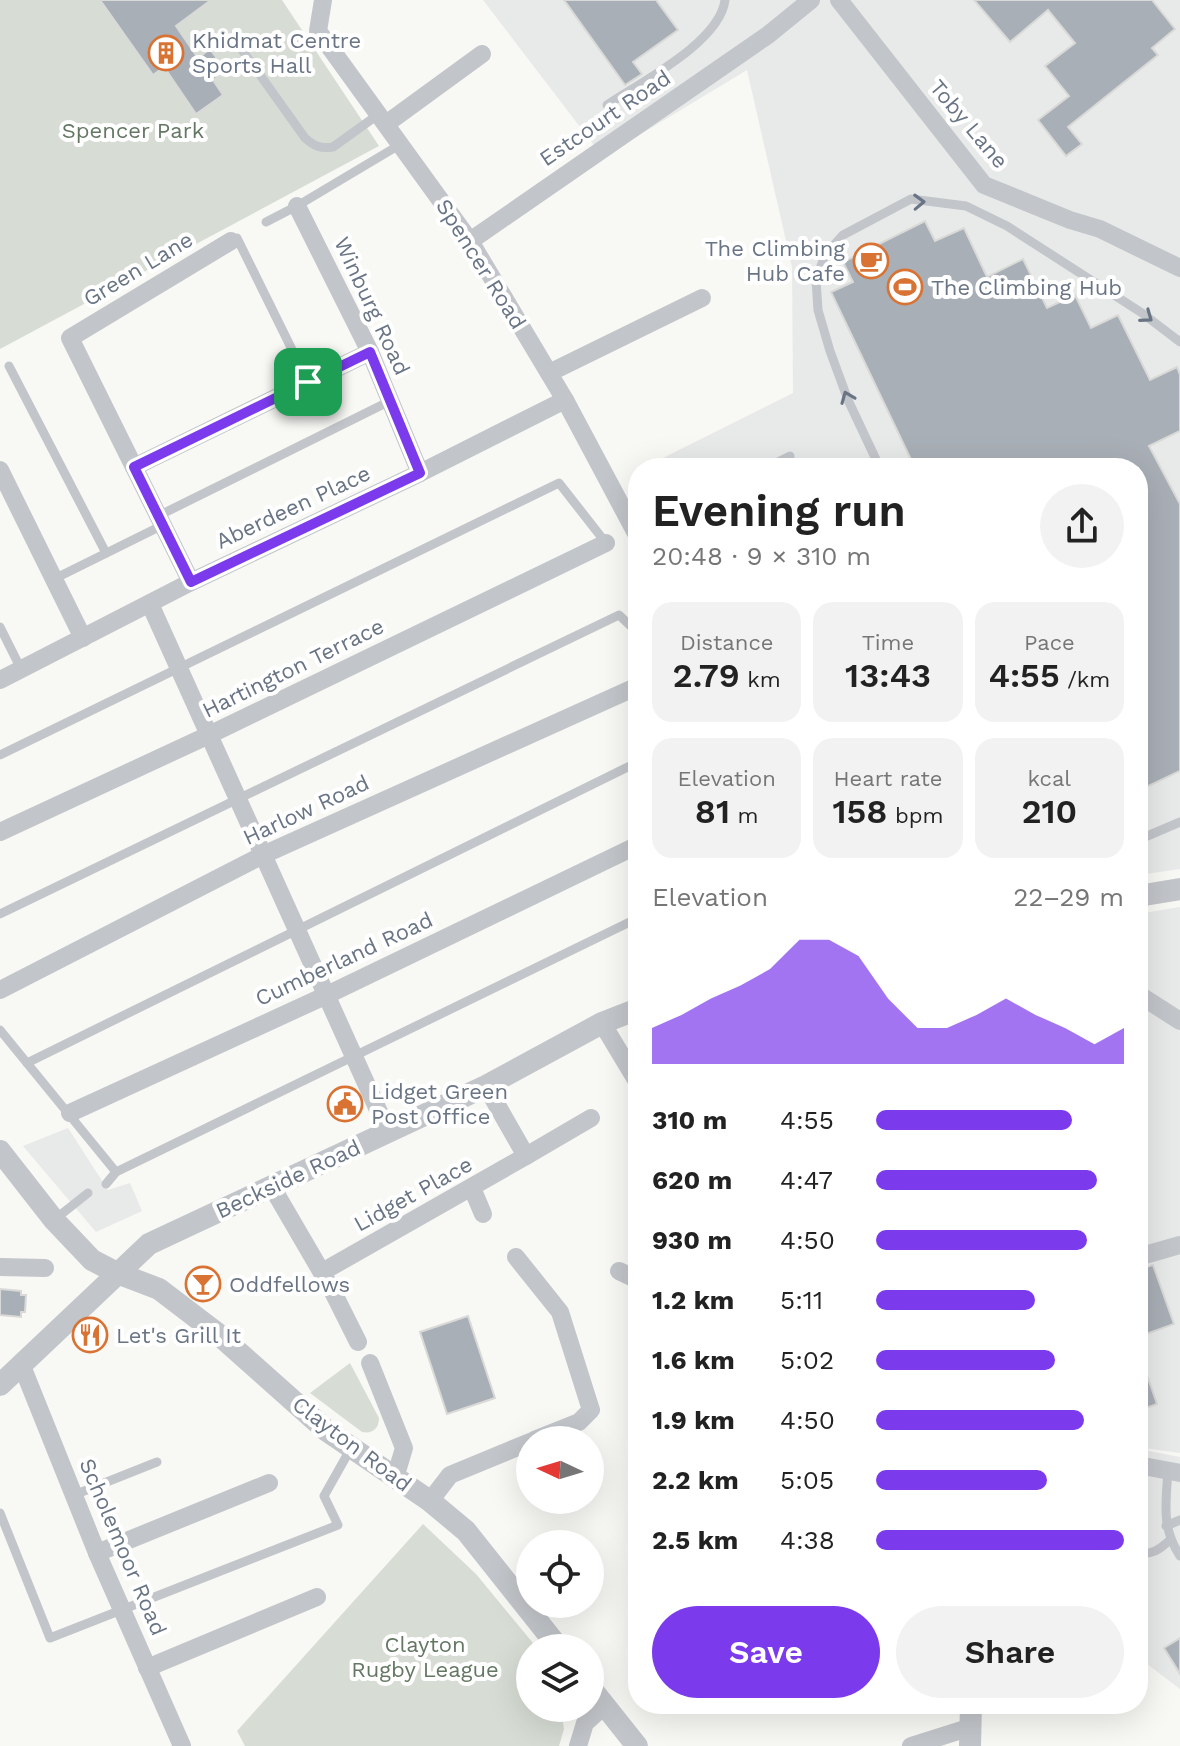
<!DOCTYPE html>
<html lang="en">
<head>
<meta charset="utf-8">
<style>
  :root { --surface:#fff; --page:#f2f2f2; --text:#222; --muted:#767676; --accent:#7c3aed }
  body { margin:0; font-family:"Work Sans",sans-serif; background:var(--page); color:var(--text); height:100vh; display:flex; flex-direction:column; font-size:30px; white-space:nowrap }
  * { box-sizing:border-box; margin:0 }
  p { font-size:26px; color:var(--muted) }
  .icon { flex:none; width:44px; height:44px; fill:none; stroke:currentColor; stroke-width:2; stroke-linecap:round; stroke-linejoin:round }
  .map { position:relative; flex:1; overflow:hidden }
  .panel { position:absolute; left:628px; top:458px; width:520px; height:1256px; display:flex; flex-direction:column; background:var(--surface); border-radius:32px; box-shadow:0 8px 32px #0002 }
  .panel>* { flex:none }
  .needle { width:52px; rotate:274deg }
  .buttons { position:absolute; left:516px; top:1426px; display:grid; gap:16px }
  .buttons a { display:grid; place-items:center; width:88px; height:88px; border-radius:50%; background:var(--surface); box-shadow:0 8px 32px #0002; font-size:40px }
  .pin { position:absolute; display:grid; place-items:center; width:68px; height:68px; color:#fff; margin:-34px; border-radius:16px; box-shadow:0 4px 12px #0006 }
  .round { display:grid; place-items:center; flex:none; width:84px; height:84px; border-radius:42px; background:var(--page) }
  .summary { display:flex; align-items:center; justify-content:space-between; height:136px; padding:0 24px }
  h1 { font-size:44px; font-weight:600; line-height:60px }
  .stats { display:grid; grid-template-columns:repeat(3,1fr); gap:12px; height:136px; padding:8px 24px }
  .stats div { display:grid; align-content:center; border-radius:20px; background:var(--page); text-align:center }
  .stats b { font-size:34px; font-weight:600 }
  .stats small { font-size:22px; font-weight:400 }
  .stats p { font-size:22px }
  .chart { height:224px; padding:16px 24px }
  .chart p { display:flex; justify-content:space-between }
  .chart svg { width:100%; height:144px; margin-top:8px; fill:var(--accent); opacity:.7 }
  .primary-button { display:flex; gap:16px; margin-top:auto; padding:16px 24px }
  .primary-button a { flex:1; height:92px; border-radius:48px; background:var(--accent); color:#fff; font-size:32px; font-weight:600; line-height:92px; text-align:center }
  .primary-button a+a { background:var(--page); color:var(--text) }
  ul { padding:0 24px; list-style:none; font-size:26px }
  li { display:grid; grid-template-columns:128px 96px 1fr; align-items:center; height:60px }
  li i { height:20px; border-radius:10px; background:var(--accent) }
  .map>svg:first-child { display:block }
  .built { fill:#e8eae9 }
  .green { fill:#d7ddd5 }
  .building { fill:#a9afb6; stroke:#d9dad8; stroke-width:2 }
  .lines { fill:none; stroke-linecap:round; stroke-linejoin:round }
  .service { stroke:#c2c5c9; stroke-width:9 }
  .minor { stroke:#c2c5c9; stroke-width:18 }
  .tertiary { stroke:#c2c5c9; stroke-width:22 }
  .oneway { stroke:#697485 }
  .route-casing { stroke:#fff; stroke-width:16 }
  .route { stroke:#7c3aed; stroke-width:10 }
  .labels { text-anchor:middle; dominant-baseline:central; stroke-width:8; stroke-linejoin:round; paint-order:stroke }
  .poi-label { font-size:22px; fill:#697485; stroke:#fff; text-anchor:start }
  .street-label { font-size:22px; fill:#697485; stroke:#fff }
  .park-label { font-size:22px; fill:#647763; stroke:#fff }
</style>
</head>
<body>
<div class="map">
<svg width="1180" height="1746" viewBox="0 0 1180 1746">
  <rect width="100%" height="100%" fill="#f8f8f5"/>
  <g class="built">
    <path d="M 483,0 L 1180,0 L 1180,869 L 1138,875 L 1138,468 L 643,468 L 793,393 L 792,267 L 747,70 L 603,157 Z"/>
    <path d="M 1180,907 L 1180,1453 L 1138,1447 L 1138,914 Z"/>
    <path d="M 68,1128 L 108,1190 L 130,1183 L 142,1211 L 96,1232 L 23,1146 Z"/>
    <path d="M 1138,1449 L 1180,1457 L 1180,1689 L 1138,1657 Z"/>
  </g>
  <g class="green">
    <path d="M 0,0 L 282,0 L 379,146 L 0,349 Z"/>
    <path d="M 350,1363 L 379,1418 C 379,1429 372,1434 362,1432 L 310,1393 Z"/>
    <path d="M 423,1524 L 476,1574 L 537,1648 L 530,1648 L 530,1708 L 561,1708 L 564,1729 L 559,1746 L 245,1746 L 237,1731 Z"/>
  </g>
  <g class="building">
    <path d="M 100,0 L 211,0 L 176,26 L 198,58 L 210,49 L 226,71 L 213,80 L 223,95 L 196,114 L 164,67 L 153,75 Z"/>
    <path d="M 564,0 L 656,0 L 678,30 L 633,62 L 642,74 L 625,85 Z"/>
    <path d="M 974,0 L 1152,0 L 1175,29 L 1152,48 L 1158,55 L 1068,127 L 1082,144 L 1066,156 L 1038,120 L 1069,96 L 1045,66 L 1075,43 L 1048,10 L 1010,42 Z"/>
    <path d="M 925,221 L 935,241 L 964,228 L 987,277 L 1023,259 L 1047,308 L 1075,295 L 1091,328 L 1118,315 L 1150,380 L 1177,367 L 1180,375 L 1180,431 L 1149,446 L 1180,504 L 1180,771 L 1138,791 L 1138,468 L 915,468 L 831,292 L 853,282 L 843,262 Z"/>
    <path d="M 1153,1265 L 1174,1324 L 1138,1337 L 1138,1269 Z"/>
    <path d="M 0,1289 L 21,1291 L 21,1295 L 26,1295 L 25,1312 L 21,1312 L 21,1317 L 0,1315 Z"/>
    <path d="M 468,1316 L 495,1398 L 447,1414 L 420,1332 Z"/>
    <path d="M 1138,1355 L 1140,1355 L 1157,1404 L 1138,1411 Z"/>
    <path d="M 1180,1638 L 1180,1674 L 1164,1648 Z"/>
  </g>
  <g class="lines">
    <g class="service">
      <path d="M 235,40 L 305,138 C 314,146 320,149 333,147 L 379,114"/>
      <path d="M 607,105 C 641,82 720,42 725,0"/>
      <path d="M 266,222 L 297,206 L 401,144"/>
      <path d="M 233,240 L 237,238 L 308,382"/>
      <path d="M 9,366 L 106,553"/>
      <path d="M 766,468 L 790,456"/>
      <path d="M 880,468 L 848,400 L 830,351 L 818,310 L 816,280 L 825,255 L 843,235 L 911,199 L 966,206 L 1007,226 L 1142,313 L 1180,342"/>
      <path d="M 158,516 L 390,401"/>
      <path d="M 54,579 L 163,525"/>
      <path d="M 0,627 L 21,669"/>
      <path d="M 0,755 L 559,483 L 606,543"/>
      <path d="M 1138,840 L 1180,822"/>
      <path d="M 0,914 L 619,615 L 638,633"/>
      <path d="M 0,1030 L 116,1172"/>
      <path d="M 27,1063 L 638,762"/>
      <path d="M 106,1184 L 116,1172 L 638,918"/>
      <path d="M 54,1220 L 88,1193"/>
      <path d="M 1168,1470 C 1166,1503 1161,1527 1180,1556"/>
      <path d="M 74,1495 L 157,1462"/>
      <path d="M 0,1513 L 50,1638 L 338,1525 L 324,1496 L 351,1448"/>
      <path d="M 1166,1526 L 1180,1520"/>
      <path d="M 1138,1553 C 1152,1555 1159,1550 1170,1540"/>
    </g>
    <g class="minor">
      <path d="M 323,0 L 318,31 L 470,241 L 565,400 L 638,537"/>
      <path d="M 839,0 L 984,185 L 1070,220 L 1100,229 L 1180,268"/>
      <path d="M 386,124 L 482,54"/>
      <path d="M 297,206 L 370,352 L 420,473"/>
      <path d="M 470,241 L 768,35 L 811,0"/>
      <path d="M 549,373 L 702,298"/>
      <path d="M 134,467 L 370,352"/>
      <path d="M 0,470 L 83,638"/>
      <path d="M 191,582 L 70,338 L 231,241"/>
      <path d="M 150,604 L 388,1132"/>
      <path d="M 0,680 L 191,582 L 420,473 L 565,400"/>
      <path d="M 0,832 L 209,735 L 606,543"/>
      <path d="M 0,990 L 263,855 L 638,686"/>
      <path d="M 1138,994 L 1180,1021"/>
      <path d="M 602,1023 L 638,1083"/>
      <path d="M 70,1113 L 327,995 L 638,845"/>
      <path d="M 526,1156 L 591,1118"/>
      <path d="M 272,1187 L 332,1290 L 358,1342"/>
      <path d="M 472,1188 L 483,1214"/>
      <path d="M 516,1257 L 560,1312 L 591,1410 L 579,1422 L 534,1440"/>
      <path d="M 1138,1257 L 1180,1245"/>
      <path d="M 0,1267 L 45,1268"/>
      <path d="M 619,1271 L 638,1280"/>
      <path d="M 322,1272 L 526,1156 L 486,1086"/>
      <path d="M 370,1363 L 404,1448 L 395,1478"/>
      <path d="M 22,1366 L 97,1553 L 182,1746"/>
      <path d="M 1138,1465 L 1180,1473"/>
      <path d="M 430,1501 L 450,1475 L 530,1442"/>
      <path d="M 97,1553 L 269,1483"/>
      <path d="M 147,1668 L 317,1597"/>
      <path d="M 578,1746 L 585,1723 L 605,1705"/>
      <path d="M 911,1746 L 971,1727"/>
    </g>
    <g class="tertiary">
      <path d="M 1138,896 L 1180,889"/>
      <path d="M 0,1151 L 54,1220 L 92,1260 L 117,1273 L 159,1289 L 218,1334 L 327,1431 L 430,1501 L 466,1531 L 559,1648"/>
      <path d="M 0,1385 L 149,1244 L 486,1086 L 602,1023 L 638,1009"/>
      <path d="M 590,1687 L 637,1746"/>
      <path d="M 970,1746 L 971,1704"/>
    </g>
  </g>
  <defs><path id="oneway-chevron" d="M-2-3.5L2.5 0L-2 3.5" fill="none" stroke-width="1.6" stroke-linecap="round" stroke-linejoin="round" transform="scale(2)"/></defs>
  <g class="oneway">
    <use href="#oneway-chevron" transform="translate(919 202) rotate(-2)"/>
    <use href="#oneway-chevron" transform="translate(1147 317) rotate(36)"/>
    <use href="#oneway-chevron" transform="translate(847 397) rotate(-112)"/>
  </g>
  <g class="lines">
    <g class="route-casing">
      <path id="route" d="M 370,352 L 420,473 L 191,582 L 134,467 Z"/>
    </g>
    <use href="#route" class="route"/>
  </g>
  <defs>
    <g id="building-ring" transform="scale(1.8)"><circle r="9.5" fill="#fff" stroke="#d97334" stroke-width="1.5"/><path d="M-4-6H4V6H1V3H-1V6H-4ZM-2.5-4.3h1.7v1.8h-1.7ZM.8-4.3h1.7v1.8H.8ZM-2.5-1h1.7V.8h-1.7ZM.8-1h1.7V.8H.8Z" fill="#d97334"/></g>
    <g id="cafe-ring" transform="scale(1.8)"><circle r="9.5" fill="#fff" stroke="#d97334" stroke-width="1.5"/><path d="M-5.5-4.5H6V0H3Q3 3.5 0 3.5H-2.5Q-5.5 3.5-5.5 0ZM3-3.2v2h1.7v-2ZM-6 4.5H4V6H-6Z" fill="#d97334"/></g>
    <g id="stadium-ring" transform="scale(1.8)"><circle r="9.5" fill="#fff" stroke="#d97334" stroke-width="1.5"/><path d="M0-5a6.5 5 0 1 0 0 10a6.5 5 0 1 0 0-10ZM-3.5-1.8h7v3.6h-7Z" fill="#d97334"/></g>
    <g id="civic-ring" transform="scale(1.8)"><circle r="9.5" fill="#fff" stroke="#d97334" stroke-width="1.5"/><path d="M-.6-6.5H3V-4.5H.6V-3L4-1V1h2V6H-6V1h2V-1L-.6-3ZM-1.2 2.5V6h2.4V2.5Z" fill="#d97334"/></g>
    <g id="bar-ring" transform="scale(1.8)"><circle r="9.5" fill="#fff" stroke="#d97334" stroke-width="1.5"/><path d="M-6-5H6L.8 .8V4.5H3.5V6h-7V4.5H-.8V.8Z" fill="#d97334"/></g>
    <g id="restaurant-ring" transform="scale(1.8)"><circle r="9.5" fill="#fff" stroke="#d97334" stroke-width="1.5"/><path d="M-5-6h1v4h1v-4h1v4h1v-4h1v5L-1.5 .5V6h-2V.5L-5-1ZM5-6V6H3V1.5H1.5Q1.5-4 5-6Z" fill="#d97334"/></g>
  </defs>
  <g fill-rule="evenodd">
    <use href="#building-ring" x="166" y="53"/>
    <use href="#cafe-ring" x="871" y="261"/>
    <use href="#stadium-ring" x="905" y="287"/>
    <use href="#civic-ring" x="345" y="1104"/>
    <use href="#bar-ring" x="203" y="1284"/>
    <use href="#restaurant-ring" x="90" y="1335"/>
  </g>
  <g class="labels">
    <g class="poi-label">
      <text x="192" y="40">Khidmat Centre<tspan x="192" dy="25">Sports Hall</tspan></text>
      <text x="845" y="248" text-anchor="end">The Climbing<tspan x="845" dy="25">Hub Cafe</tspan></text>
      <text x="931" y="287">The Climbing Hub</text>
      <text x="371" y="1091">Lidget Green<tspan x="371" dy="25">Post Office</tspan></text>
      <text x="229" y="1284">Oddfellows</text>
      <text x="116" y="1335">Let's Grill It</text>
    </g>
    <g class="street-label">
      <text transform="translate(605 118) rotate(-34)">Estcourt Road</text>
      <text transform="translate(969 124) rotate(50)">Toby Lane</text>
      <text transform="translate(481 264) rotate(58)">Spencer Road</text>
      <text transform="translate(138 269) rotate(-31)">Green Lane</text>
      <text transform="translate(372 306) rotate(65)">Winburg Road</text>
      <text transform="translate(293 507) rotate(-25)">Aberdeen Place</text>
      <text transform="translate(293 668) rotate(-26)">Hartington Terrace</text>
      <text transform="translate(306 810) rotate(-25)">Harlow Road</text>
      <text transform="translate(344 959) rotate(-25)">Cumberland Road</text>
      <text transform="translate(288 1179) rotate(-25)">Beckside Road</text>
      <text transform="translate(413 1194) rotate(-29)">Lidget Place</text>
      <text transform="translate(352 1444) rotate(37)">Clayton Road</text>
      <text transform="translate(123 1547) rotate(67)">Scholemoor Road</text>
    </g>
    <g class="park-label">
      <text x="133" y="130">Spencer Park</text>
      <text x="425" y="1644">Clayton<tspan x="425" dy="25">Rugby League</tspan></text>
    </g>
  </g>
</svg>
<div class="buttons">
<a><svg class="needle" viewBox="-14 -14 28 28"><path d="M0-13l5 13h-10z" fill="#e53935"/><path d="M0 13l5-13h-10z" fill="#767676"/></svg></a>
<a><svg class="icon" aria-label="locate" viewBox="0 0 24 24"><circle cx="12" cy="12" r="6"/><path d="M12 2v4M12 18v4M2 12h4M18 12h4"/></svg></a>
<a><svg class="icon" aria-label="layers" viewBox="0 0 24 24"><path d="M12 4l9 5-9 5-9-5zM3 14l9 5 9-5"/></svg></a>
</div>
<div class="pin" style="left:308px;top:382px;background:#1e9e55"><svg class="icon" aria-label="arrive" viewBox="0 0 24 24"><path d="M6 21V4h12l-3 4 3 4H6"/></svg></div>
<section class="panel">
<div class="summary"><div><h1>Evening run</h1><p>20:48 · 9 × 310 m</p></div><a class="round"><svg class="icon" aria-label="share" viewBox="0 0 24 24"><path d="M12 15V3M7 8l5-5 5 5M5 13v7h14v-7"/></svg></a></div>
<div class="stats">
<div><p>Distance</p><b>2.79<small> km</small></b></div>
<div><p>Time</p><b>13:43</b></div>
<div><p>Pace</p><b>4:55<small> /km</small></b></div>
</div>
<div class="stats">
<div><p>Elevation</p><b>81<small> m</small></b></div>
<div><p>Heart rate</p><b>158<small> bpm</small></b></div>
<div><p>kcal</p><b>210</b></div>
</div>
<div class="chart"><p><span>Elevation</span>22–29 m</p>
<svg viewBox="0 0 160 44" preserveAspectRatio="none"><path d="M0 44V33L10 29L20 24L30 20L40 15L50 6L60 6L70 11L80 24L90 33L100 33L110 29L120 24L130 29L140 33L150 38L160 33V44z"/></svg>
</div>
<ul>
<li><b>310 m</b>4:55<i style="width:79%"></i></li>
<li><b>620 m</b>4:47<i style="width:89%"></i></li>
<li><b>930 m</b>4:50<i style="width:85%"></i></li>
<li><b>1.2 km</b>5:11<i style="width:64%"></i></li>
<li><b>1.6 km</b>5:02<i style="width:72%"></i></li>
<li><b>1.9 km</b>4:50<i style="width:84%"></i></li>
<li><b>2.2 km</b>5:05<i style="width:69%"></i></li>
<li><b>2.5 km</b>4:38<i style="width:100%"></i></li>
</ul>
<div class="primary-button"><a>Save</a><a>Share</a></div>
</section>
</div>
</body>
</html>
